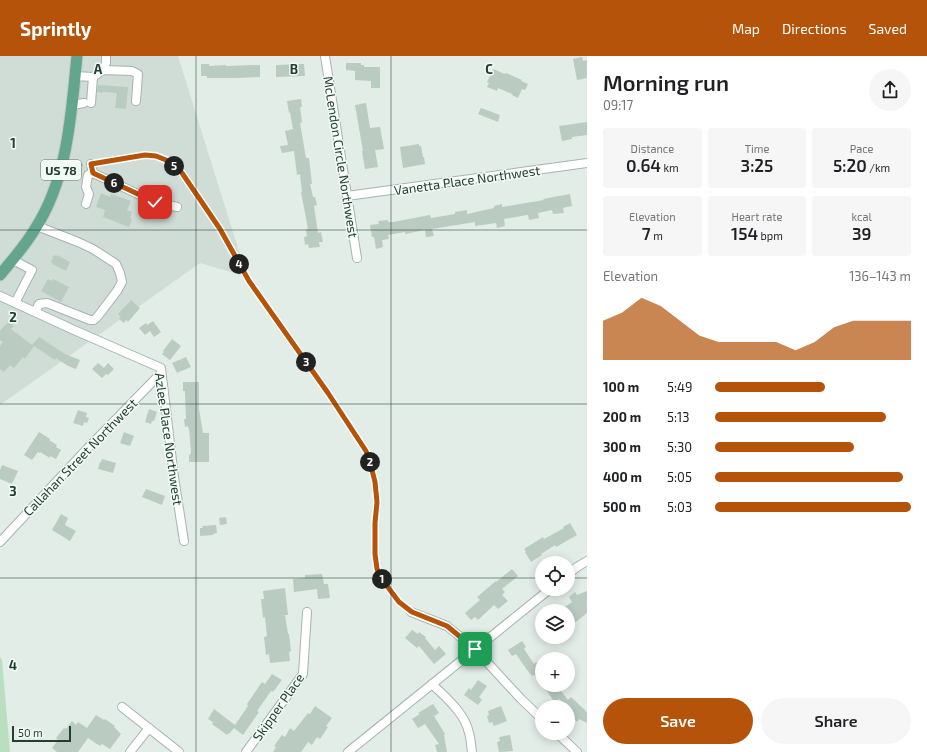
<!DOCTYPE html>
<html lang="en">
<head>
<meta charset="utf-8">
<style>
  :root { --surface:#fff; --page:#f6f6f6; --text:#202124; --muted:#757577; --accent:#b45309 }
  body { margin:0; font-family:"Exo 2",sans-serif; background:var(--page); color:var(--text); height:100vh; display:flex; flex-direction:column; font-size:15px; white-space:nowrap }
  * { box-sizing:border-box; margin:0 }
  p { font-size:13px; color:var(--muted) }
  .icon { flex:none; width:22px; height:22px; fill:none; stroke:currentColor; stroke-width:2; stroke-linecap:round; stroke-linejoin:round }
  .map { position:relative; flex:1; overflow:hidden }
  .details { display:flex; flex-direction:column; background:var(--surface); width:340px }
  .details>* { flex:none }
  .tools { position:absolute; left:535px; top:500px; display:grid; gap:8px }
  .tools a { display:grid; place-items:center; width:40px; height:40px; border-radius:50%; background:var(--surface); box-shadow:0 2px 10px #0003; font-size:20px }
  .scale { position:absolute; left:12px; bottom:10px; width:59px; box-sizing:border-box; padding-left:4px; border:2px solid #213f34; border-top:0; font-size:11px; line-height:14px; white-space:nowrap; color:#213f34; -webkit-text-stroke:3px #f3f9f5; paint-order:stroke }
  .pin { position:absolute; display:grid; place-items:center; width:34px; height:34px; color:#fff; margin:-17px; border-radius:8px; box-shadow:0 2px 6px #0006 }
  .km { position:absolute; width:20px; height:20px; margin:-10px; border-radius:50%; background:#222; color:#fff; font-size:11px; line-height:20px; text-align:center }
  .round { display:grid; place-items:center; flex:none; width:42px; height:42px; border-radius:21px; background:var(--page) }
  .summary { display:flex; align-items:center; justify-content:space-between; height:68px; padding:0 16px }
  h1 { font-size:22px; font-weight:600; line-height:30px }
  .stats { display:grid; grid-template-columns:repeat(3,1fr); gap:6px; height:68px; padding:4px 16px }
  .stats div { display:grid; align-content:center; border-radius:4px; background:var(--page); text-align:center }
  .stats b { font-size:17px; font-weight:600 }
  .stats small { font-size:11px; font-weight:400 }
  .stats p { font-size:11px }
  .chart { height:112px; padding:8px 16px }
  .chart p { display:flex; justify-content:space-between }
  .chart svg { width:100%; height:72px; margin-top:4px; fill:var(--accent); opacity:.7 }
  .button { display:flex; gap:8px; margin-top:auto; padding:8px 16px }
  .button a { flex:1; height:46px; border-radius:24px; background:var(--accent); color:#fff; font-size:16px; font-weight:600; line-height:46px; text-align:center }
  .button a+a { background:var(--page); color:var(--text) }
  ul { padding:0 16px; list-style:none; font-size:13px }
  li { display:grid; grid-template-columns:64px 48px 1fr; align-items:center; height:30px }
  li i { height:10px; border-radius:5px; background:var(--accent) }
  header { display:flex; align-items:center; gap:24px; box-sizing:border-box; height:56px; padding:0 20px; background:var(--accent); color:#fff }
  header strong { font-size:19px }
  nav { display:flex; gap:22px; margin-inline-start:auto; font-size:14px }
  main { display:flex; flex:1; min-height:0 }
  .map>svg:first-child { display:block }
  .built { fill:#d0ddd6 }
  .green { fill:#badfc0 }
  .building { fill:#bacbc2 }
  .lines { fill:none; stroke-linecap:round; stroke-linejoin:round }
  .minor-casing { stroke:#a4b5ae; stroke-width:10 }
  .major-casing { stroke:#c1c9c6; stroke-width:13 }
  .path { stroke:#81b29e; stroke-width:1.5; stroke-dasharray:2 3; stroke-linecap:butt }
  .minor { stroke:#fff; stroke-width:8 }
  .major { stroke:#64a58e; stroke-width:11 }
  .route-casing { stroke:#fff; stroke-width:8 }
  .route { stroke:#b45309; stroke-width:5 }
  .grid { fill:none; stroke:#213f34; stroke-width:1; stroke-opacity:0.55 }
  .labels { text-anchor:middle; dominant-baseline:central; stroke-width:3; stroke-linejoin:round; paint-order:stroke }
  .shield { fill:#f3f9f5; stroke:#60776e; stroke-width:1 }
  .shield-label { font-size:12px; font-weight:bold; fill:#213f34 }
  .street-label { font-size:13px; fill:#213f34; stroke:#f3f9f5 }
  .grid-label { font-size:13px; text-anchor:middle; font-weight:bold; fill:#213f34; stroke:#f3f9f5; stroke-width:3; stroke-linejoin:round; paint-order:stroke }
</style>
</head>
<body>
<header>
<strong>Sprintly</strong>
<nav><a>Map</a><a>Directions</a><a>Saved</a></nav>
</header>
<main>
<div class="map">
<svg width="587" height="696" viewBox="0 0 587 696">
  <rect width="100%" height="100%" fill="#e2ede7"/>
  <path class="built" d="M 0,0 L 178,0 L 247,221 L 200,207 L 0,349 Z"/>
  <path class="green" d="M 0,601 L 2,604 L 10,696 L 0,696 Z"/>
  <g class="building">
    <path d="M 582,1 L 583,5 L 587,4 L 587,22 L 577,24 L 573,3 Z"/>
    <path d="M 346,7 L 361,7 L 361,9 L 364,9 L 364,11 L 380,11 L 380,32 L 371,32 L 371,25 L 355,24 L 355,15 L 346,14 Z"/>
    <path d="M 201,8 L 209,8 L 209,10 L 226,9 L 226,10 L 260,9 L 260,21 L 234,22 L 207,22 L 207,20 L 201,20 Z"/>
    <path d="M 304,8 L 305,20 L 276,21 L 276,9 Z"/>
    <path d="M 493,13 L 505,18 L 506,17 L 522,24 L 521,25 L 528,28 L 525,34 L 522,33 L 518,42 L 512,39 L 512,38 L 498,32 L 497,35 L 487,31 L 489,27 L 487,26 Z"/>
    <path d="M 98,29 L 128,31 L 126,53 L 115,52 L 117,37 L 103,36 L 103,37 L 97,36 Z"/>
    <path d="M 301,43 L 302,51 L 300,51 L 302,66 L 300,67 L 306,102 L 309,102 L 312,128 L 310,128 L 313,141 L 315,141 L 317,149 L 314,150 L 318,177 L 321,176 L 323,186 L 319,186 L 320,191 L 309,192 L 308,188 L 305,189 L 304,181 L 307,180 L 306,173 L 308,173 L 301,136 L 302,136 L 300,118 L 297,119 L 294,95 L 282,97 L 280,90 L 288,89 L 285,75 L 293,73 L 290,56 L 289,57 L 287,45 Z"/>
    <path d="M 366,47 L 370,72 L 380,71 L 384,93 L 375,94 L 378,111 L 365,113 L 362,95 L 363,95 L 355,49 Z"/>
    <path d="M 481,52 L 500,59 L 498,66 L 478,58 Z"/>
    <path d="M 587,66 L 587,79 L 572,81 L 572,83 L 562,85 L 559,70 Z"/>
    <path d="M 419,88 L 419,90 L 421,90 L 423,101 L 424,101 L 425,108 L 403,112 L 400,91 Z"/>
    <path d="M 101,137 L 110,141 L 111,138 L 131,145 L 127,154 L 132,156 L 130,162 L 132,163 L 129,171 L 103,161 L 105,154 L 96,151 Z"/>
    <path d="M 570,138 L 572,150 L 563,152 L 564,157 L 553,158 L 552,154 L 538,157 L 539,162 L 529,164 L 528,159 L 504,163 L 505,170 L 497,172 L 496,167 L 475,170 L 475,166 L 432,173 L 434,180 L 426,181 L 425,174 L 405,178 L 405,176 L 388,179 L 389,183 L 382,184 L 383,191 L 376,193 L 374,181 L 372,181 L 370,169 L 379,168 L 378,165 L 388,164 L 388,166 L 393,166 L 430,159 L 431,162 L 455,158 L 455,156 L 467,154 L 467,158 L 494,152 L 494,150 L 502,148 L 502,151 L 544,144 L 543,143 Z"/>
    <path d="M 54,199 L 57,200 L 57,199 L 70,206 L 66,215 L 52,208 L 53,207 L 51,206 Z"/>
    <path d="M 48,223 L 52,225 L 53,223 L 69,231 L 61,246 L 41,235 Z"/>
    <path d="M 131,244 L 140,252 L 128,266 L 126,264 L 124,267 L 119,263 L 121,261 L 118,258 Z"/>
    <path d="M 153,265 L 161,276 L 154,281 L 150,275 L 145,279 L 139,272 L 146,267 L 147,269 Z"/>
    <path d="M 8,266 L 14,270 L 11,273 L 32,289 L 39,281 L 65,298 L 80,304 L 76,313 L 68,310 L 56,302 L 55,304 L 34,290 L 25,303 L 23,301 L 14,312 L 10,309 L 4,316 L 0,313 L 0,290 L 3,286 L 0,284 L 0,275 L 5,269 L 6,269 Z"/>
    <path d="M 172,283 L 181,290 L 170,304 L 162,298 L 164,296 L 163,295 Z"/>
    <path d="M 186,301 L 191,311 L 177,317 L 172,307 Z"/>
    <path d="M 98,307 L 104,312 L 108,307 L 114,313 L 108,319 L 106,318 L 102,322 L 92,313 Z"/>
    <path d="M 183,326 L 199,326 L 199,353 L 203,377 L 209,377 L 209,406 L 189,406 L 189,399 L 190,399 L 191,396 L 189,372 L 188,372 L 188,370 L 185,371 L 184,363 L 186,363 L 185,335 L 183,335 Z"/>
    <path d="M 149,353 L 157,356 L 154,365 L 152,365 L 151,368 L 145,366 Z"/>
    <path d="M 78,354 L 87,357 L 86,361 L 89,362 L 87,367 L 84,366 L 83,370 L 73,367 Z"/>
    <path d="M 39,376 L 50,383 L 49,384 L 57,389 L 56,391 L 61,394 L 56,403 L 50,400 L 50,402 L 40,396 L 40,397 L 38,396 L 32,404 L 24,399 Z"/>
    <path d="M 124,376 L 134,380 L 130,390 L 120,387 Z"/>
    <path d="M 102,403 L 116,407 L 113,417 L 98,413 L 100,406 L 101,406 Z"/>
    <path d="M 2,409 L 18,415 L 12,428 L 0,423 L 0,414 Z"/>
    <path d="M 146,433 L 165,440 L 162,449 L 142,441 Z"/>
    <path d="M 61,458 L 68,462 L 65,469 L 76,475 L 70,485 L 52,474 Z"/>
    <path d="M 226,461 L 227,468 L 220,469 L 219,462 Z"/>
    <path d="M 570,467 L 577,479 L 556,491 L 555,489 L 541,498 L 542,499 L 531,506 L 525,496 L 526,496 L 524,493 L 543,481 L 544,483 L 564,472 L 563,471 Z"/>
    <path d="M 216,469 L 217,477 L 213,478 L 213,479 L 200,480 L 200,472 L 203,472 L 202,470 Z"/>
    <path d="M 512,513 L 518,520 L 502,533 L 505,536 L 502,539 L 508,545 L 498,553 L 494,549 L 478,564 L 475,561 L 471,564 L 465,557 L 480,544 L 477,541 L 496,525 L 496,526 Z"/>
    <path d="M 322,518 L 324,528 L 328,528 L 330,542 L 318,543 L 317,533 L 294,536 L 293,523 L 305,522 L 305,519 Z"/>
    <path d="M 285,532 L 288,559 L 285,559 L 288,578 L 289,578 L 291,595 L 289,596 L 290,605 L 270,607 L 269,598 L 266,599 L 264,581 L 267,580 L 265,561 L 263,562 L 261,543 L 264,543 L 263,535 Z"/>
    <path d="M 587,535 L 587,557 L 572,569 L 568,563 L 568,555 L 559,555 L 572,546 L 569,541 L 575,536 L 577,539 Z"/>
    <path d="M 412,574 L 418,578 L 419,576 L 426,581 L 425,582 L 435,594 L 439,590 L 446,598 L 434,608 L 419,590 L 417,592 L 405,582 Z"/>
    <path d="M 522,585 L 526,591 L 524,593 L 534,608 L 536,606 L 542,613 L 542,628 L 534,619 L 532,620 L 527,614 L 516,598 L 512,600 L 508,594 Z"/>
    <path d="M 272,618 L 282,624 L 273,636 L 271,635 L 257,655 L 259,656 L 243,679 L 234,672 L 229,678 L 228,677 L 227,679 L 212,668 L 213,666 L 208,663 L 214,653 L 235,669 L 248,650 L 247,648 L 262,626 L 265,628 Z"/>
    <path d="M 478,624 L 487,630 L 479,641 L 482,644 L 478,649 L 464,639 L 469,632 L 471,634 Z"/>
    <path d="M 543,629 L 554,629 L 557,632 L 558,631 L 568,644 L 571,641 L 587,656 L 587,667 L 579,663 L 577,666 L 568,657 L 568,651 L 559,643 L 555,647 Z"/>
    <path d="M 433,648 L 439,657 L 434,660 L 445,678 L 444,679 L 447,696 L 437,696 L 435,689 L 439,688 L 425,668 L 418,672 L 412,663 L 420,658 L 418,657 Z"/>
    <path d="M 315,650 L 332,662 L 326,670 L 328,671 L 320,683 L 317,681 L 312,689 L 308,686 L 301,696 L 273,696 L 276,691 L 274,690 L 282,679 L 285,681 L 290,672 L 294,675 L 308,657 L 310,658 Z"/>
    <path d="M 501,650 L 507,665 L 494,670 L 492,666 L 489,667 L 487,660 L 489,659 L 488,655 Z"/>
    <path d="M 96,659 L 104,664 L 105,663 L 115,670 L 114,671 L 121,678 L 110,693 L 102,688 L 100,690 L 88,682 L 78,696 L 57,696 L 52,692 L 58,684 L 56,682 L 64,672 L 66,673 L 72,665 L 76,669 L 78,666 L 87,672 Z"/>
    <path d="M 510,679 L 513,695 L 499,696 L 497,686 L 500,685 L 499,681 Z"/>
  </g>
  <g class="lines">
    <g class="minor-casing">
      <g id="minor">
        <path d="M 325,0 L 357,202"/>
        <path d="M 103,14 L 106,7 L 106,0"/>
        <path d="M 75,20 L 93,21 L 103,14 L 132,15 L 138,18 L 136,45"/>
        <path d="M 91,47 L 93,21"/>
        <path d="M 72,49 L 84,47"/>
        <path d="M 91,108 L 93,117 L 155,146 L 177,151"/>
        <path d="M 347,140 L 587,107"/>
        <path d="M 86,148 L 89,138 L 86,131 L 88,119 L 93,117"/>
        <path d="M 13,204 L 32,214 L 15,247"/>
        <path d="M 0,240 L 74,274 L 161,312 L 174,421 L 184,485"/>
        <path d="M 35,256 L 39,248 L 47,247 L 90,264 L 94,264 L 98,260 L 117,235 L 122,226 L 120,217 L 116,208 L 93,193 L 78,186 L 37,170"/>
        <path d="M 0,486 L 87,393 L 161,317"/>
        <path d="M 568,518 L 577,511 L 587,505"/>
        <path d="M 411,556 L 447,570 L 475,593 L 521,643 L 542,663"/>
        <path d="M 432,628 C 446,642 465,657 469,677 C 471,683 471,690 472,696"/>
        <path d="M 122,651 L 179,696"/>
        <path d="M 557,677 L 577,696"/>
        <path d="M 130,696 L 149,672"/>
        <path d="M 246,696 L 303,618 L 307,556"/>
        <path d="M 348,696 L 550,533"/>
      </g>
    </g>
    <g class="major-casing">
      <path id="major" d="M 0,219 C 12,204 25,190 35,173 C 68,122 71,59 77,0"/>
    </g>
    <g class="path">
      <path d="M 99,106 L 145,99 L 156,100 L 166,104 L 174,109 L 182,117 L 220,173 L 249,225 L 328,337 L 365,395 L 371,410 L 375,426 L 377,446 L 375,467 L 375,498 L 377,513 L 384,526 L 399,546 L 405,551"/>
      <path d="M 71,111 L 83,109"/>
    </g>
    <use href="#minor" class="minor"/>
    <use href="#major" class="major"/>
  </g>
  <g class="lines">
    <g class="route-casing">
      <path id="route" d="M 155,146 L 93,117 L 91,108 L 145,99 L 156,100 L 166,104 L 174,109 L 182,117 L 220,173 L 249,225 L 328,337 L 366,395 L 371,410 L 375,426 L 377,446 L 375,467 L 375,498 L 377,513 L 384,526 L 399,546 L 412,556 L 447,570 L 475,593"/>
    </g>
    <use href="#route" class="route"/>
  </g>
  <path class="grid" d="M 196,0 L 196,696M 391,0 L 391,696M 0,174 L 587,174M 0,348 L 587,348M 0,522 L 542,522M 568,522 L 587,522"/>
  <g class="labels">
    <rect class="shield" x="41" y="104" width="40" height="20" rx="3"/>
    <g class="shield-label">
      <text x="61" y="114">US 78</text>
    </g>
    <g class="street-label">
      <text transform="translate(341 101) rotate(81)">McLendon Circle Northwest</text>
      <text transform="translate(467 124) rotate(-8)">Vanetta Place Northwest</text>
      <text transform="translate(169 383) rotate(82)">Azlee Place Northwest</text>
      <text transform="translate(80 401) rotate(-46)">Callahan Street Northwest</text>
      <text transform="translate(278 651) rotate(-55)">Skipper Place</text>
    </g>
  </g>
  <g class="grid-label">
    <text x="98" y="18">A</text>
    <text x="294" y="18">B</text>
    <text x="489" y="18">C</text>
    <text x="13" y="92">1</text>
    <text x="13" y="266">2</text>
    <text x="13" y="440">3</text>
    <text x="13" y="614">4</text>
  </g>
</svg>
<div class="tools">
<a><svg class="icon" aria-label="locate" viewBox="0 0 24 24"><circle cx="12" cy="12" r="6"/><path d="M12 2v4M12 18v4M2 12h4M18 12h4"/></svg></a>
<a><svg class="icon" aria-label="layers" viewBox="0 0 24 24"><path d="M12 4l9 5-9 5-9-5zM3 14l9 5 9-5"/></svg></a>
<a>+</a>
<a>−</a>
</div>
<div class="scale">50 m</div>
<div class="pin" style="left:475px;top:593px;background:#1e9e55"><svg class="icon" aria-label="arrive" viewBox="0 0 24 24"><path d="M6 21V4h12l-3 4 3 4H6"/></svg></div>
<div class="pin" style="left:155px;top:146px;background:#d93025"><svg class="icon" aria-label="check" viewBox="0 0 24 24"><path d="M5 12l5 5 9-10"/></svg></div>
<b class="km" style="left:382px;top:523px">1</b>
<b class="km" style="left:370px;top:406px">2</b>
<b class="km" style="left:306px;top:306px">3</b>
<b class="km" style="left:239px;top:208px">4</b>
<b class="km" style="left:174px;top:110px">5</b>
<b class="km" style="left:114px;top:127px">6</b>
</div>
<section class="details">
<div class="summary"><div><h1>Morning run</h1><p>09:17</p></div><a class="round"><svg class="icon" aria-label="share" viewBox="0 0 24 24"><path d="M12 15V3M7 8l5-5 5 5M5 13v7h14v-7"/></svg></a></div>
<div class="stats">
<div><p>Distance</p><b>0.64<small> km</small></b></div>
<div><p>Time</p><b>3:25</b></div>
<div><p>Pace</p><b>5:20<small> /km</small></b></div>
</div>
<div class="stats">
<div><p>Elevation</p><b>7<small> m</small></b></div>
<div><p>Heart rate</p><b>154<small> bpm</small></b></div>
<div><p>kcal</p><b>39</b></div>
</div>
<div class="chart"><p><span>Elevation</span>136–143 m</p>
<svg viewBox="0 0 160 44" preserveAspectRatio="none"><path d="M0 44V20L10 15L20 6L30 11L40 20L50 29L60 33L70 33L80 33L90 33L100 38L110 33L120 24L130 20L140 20L150 20L160 20V44z"/></svg>
</div>
<ul>
<li><b>100 m</b>5:49<i style="width:56%"></i></li>
<li><b>200 m</b>5:13<i style="width:87%"></i></li>
<li><b>300 m</b>5:30<i style="width:71%"></i></li>
<li><b>400 m</b>5:05<i style="width:96%"></i></li>
<li><b>500 m</b>5:03<i style="width:100%"></i></li>
</ul>
<div class="button"><a>Save</a><a>Share</a></div>
</section>
</main>
</body>
</html>
